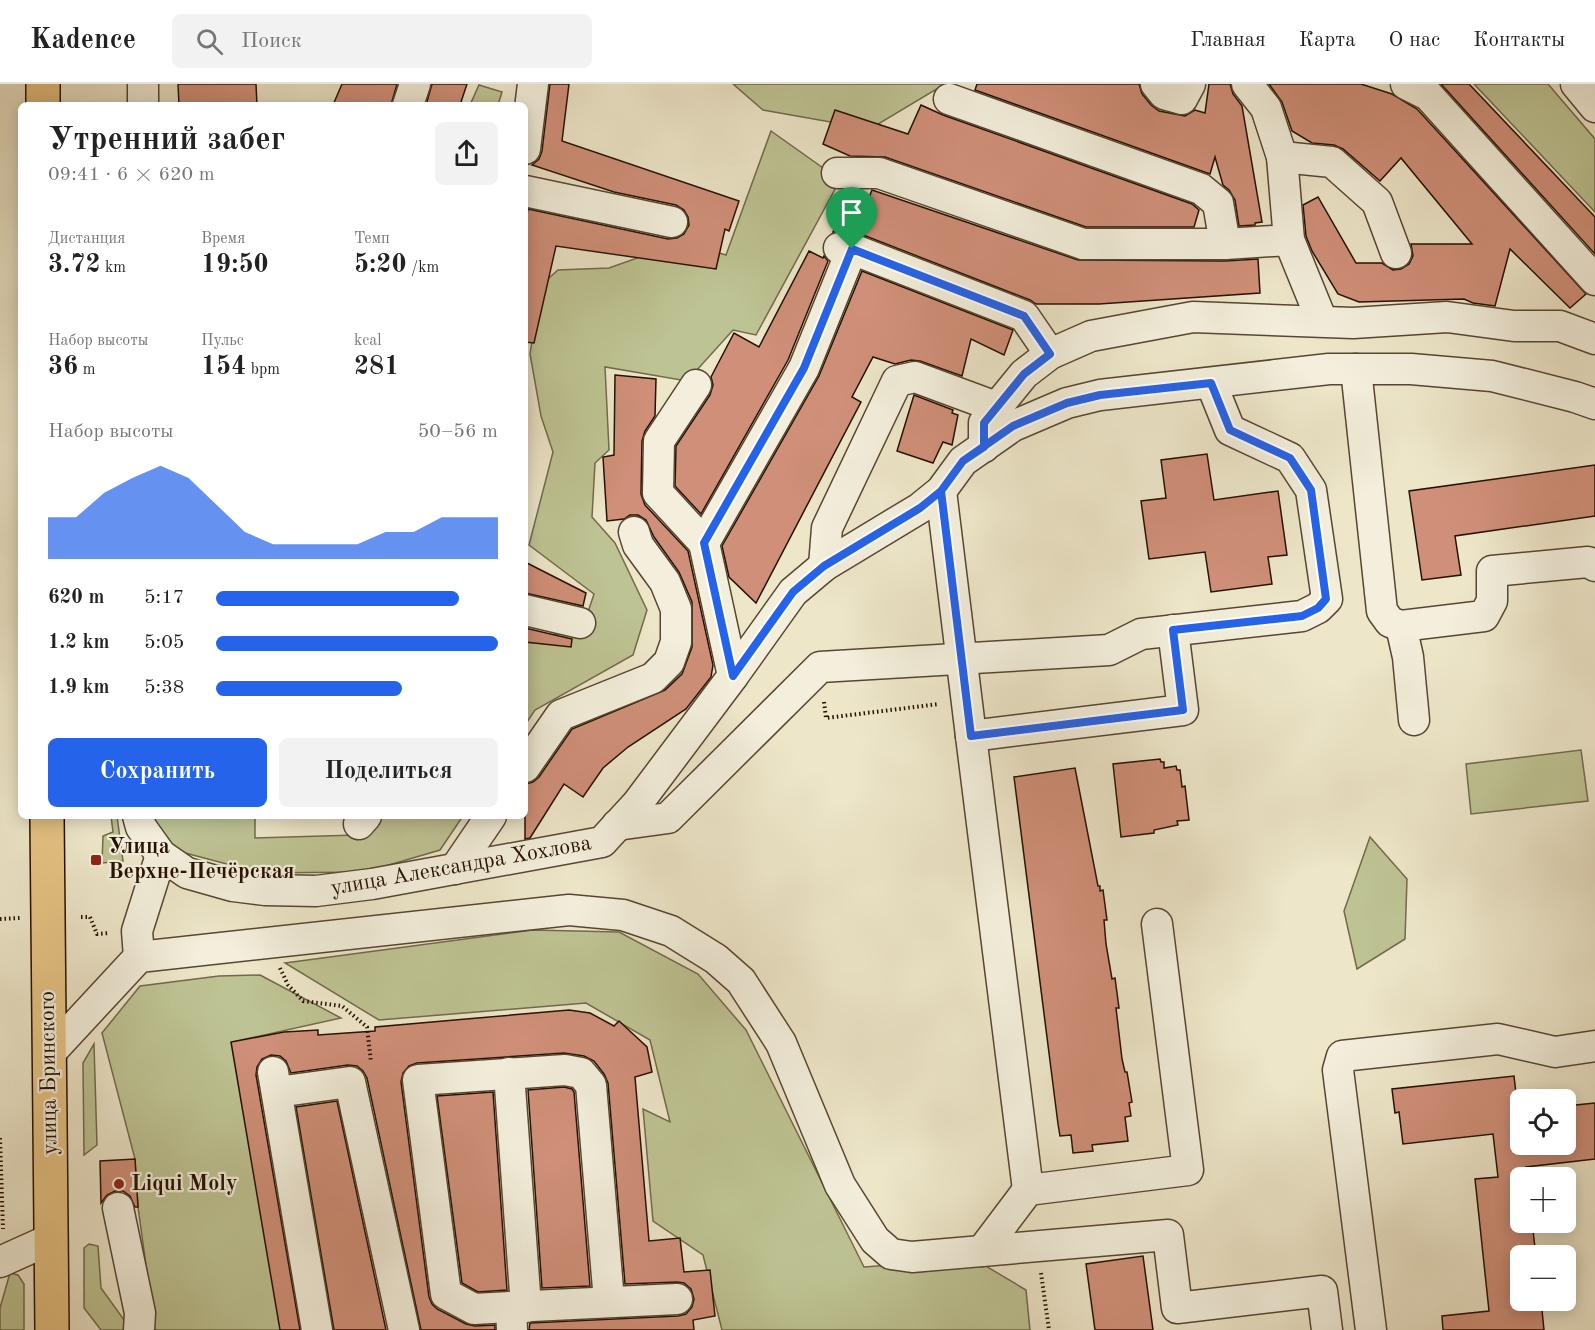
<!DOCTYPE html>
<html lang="ru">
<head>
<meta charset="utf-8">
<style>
  :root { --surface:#fff; --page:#f2f2f2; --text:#222; --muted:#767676; --line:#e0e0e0; --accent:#2563eb }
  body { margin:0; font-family:"Old Standard TT",serif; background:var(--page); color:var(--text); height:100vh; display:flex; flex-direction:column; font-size:22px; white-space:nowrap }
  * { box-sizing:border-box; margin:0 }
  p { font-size:20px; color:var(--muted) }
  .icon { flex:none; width:33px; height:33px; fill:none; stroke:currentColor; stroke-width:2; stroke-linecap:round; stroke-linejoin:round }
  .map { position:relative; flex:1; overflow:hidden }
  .drawer { position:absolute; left:18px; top:18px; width:510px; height:717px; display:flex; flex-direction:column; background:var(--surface); border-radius:9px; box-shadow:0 3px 15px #0003 }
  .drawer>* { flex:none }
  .buttons { position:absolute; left:1510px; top:1005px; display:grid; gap:12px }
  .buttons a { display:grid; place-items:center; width:66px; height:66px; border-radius:9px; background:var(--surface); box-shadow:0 3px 15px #0003; font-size:30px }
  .pin { position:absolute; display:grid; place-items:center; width:51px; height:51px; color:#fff; margin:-62px -26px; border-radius:50% 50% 50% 0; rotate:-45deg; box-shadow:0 0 6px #0007 }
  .pin .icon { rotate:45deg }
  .round { display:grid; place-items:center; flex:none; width:63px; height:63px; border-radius:9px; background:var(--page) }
  .head { display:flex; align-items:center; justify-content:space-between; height:102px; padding:0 30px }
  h1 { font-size:33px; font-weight:800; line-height:45px }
  .metrics { display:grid; grid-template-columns:repeat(3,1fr); gap:9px; height:102px; padding:6px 30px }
  .metrics div { display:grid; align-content:center }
  .metrics b { font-size:26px; font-weight:800 }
  .metrics small { font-size:16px; font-weight:400 }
  .metrics p { font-size:16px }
  .chart { height:168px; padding:12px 30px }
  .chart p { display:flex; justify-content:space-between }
  .chart svg { width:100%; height:108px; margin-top:6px; fill:var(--accent); opacity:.7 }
  .button { display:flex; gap:12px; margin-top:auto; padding:12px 30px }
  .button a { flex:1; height:69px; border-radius:9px; background:var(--accent); color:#fff; font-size:24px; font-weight:800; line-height:69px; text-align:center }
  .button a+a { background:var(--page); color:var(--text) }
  ul { padding:0 30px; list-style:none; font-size:20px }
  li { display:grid; grid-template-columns:96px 72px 1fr; align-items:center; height:45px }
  li i { height:15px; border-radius:8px; background:var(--accent) }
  header { display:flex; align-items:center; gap:36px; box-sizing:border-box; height:84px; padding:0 30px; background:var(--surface); border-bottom:2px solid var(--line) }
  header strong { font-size:28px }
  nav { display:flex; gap:33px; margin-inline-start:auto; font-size:21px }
  .search { width:420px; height:54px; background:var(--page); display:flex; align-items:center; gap:15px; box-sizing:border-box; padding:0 21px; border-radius:9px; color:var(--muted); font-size:22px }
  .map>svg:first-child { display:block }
  .green { fill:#bec393; stroke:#726a4a; stroke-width:1.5 }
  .building { fill:#cf8f78; stroke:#251100; stroke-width:1.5 }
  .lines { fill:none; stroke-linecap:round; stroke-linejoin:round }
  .minor-casing { stroke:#574632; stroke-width:33 }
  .major-casing { stroke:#251100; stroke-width:36 }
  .path { stroke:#251100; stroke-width:4; stroke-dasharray:1.5 3; stroke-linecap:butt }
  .minor { stroke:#f3efdc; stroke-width:30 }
  .major { stroke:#e6c384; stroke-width:33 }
  .route-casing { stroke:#fff; stroke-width:12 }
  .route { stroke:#2563eb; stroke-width:8 }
  .poi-dot { fill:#8f2418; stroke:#f3efdc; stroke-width:2 }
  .labels { text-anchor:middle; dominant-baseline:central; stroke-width:4.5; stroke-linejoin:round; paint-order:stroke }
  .poi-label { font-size:22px; font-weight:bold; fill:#251100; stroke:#f3efdc; text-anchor:start }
  .street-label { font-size:22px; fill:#251100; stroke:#f3efdc }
</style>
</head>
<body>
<header>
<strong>Kadence</strong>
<div class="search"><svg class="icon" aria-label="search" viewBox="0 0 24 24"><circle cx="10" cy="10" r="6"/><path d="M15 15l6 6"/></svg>Поиск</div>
<nav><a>Главная</a><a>Карта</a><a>О нас</a><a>Контакты</a></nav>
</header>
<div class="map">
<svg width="1595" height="1246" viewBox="0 0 1595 1246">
  <rect width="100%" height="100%" fill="#ede6c9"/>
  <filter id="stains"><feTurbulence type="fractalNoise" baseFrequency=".00333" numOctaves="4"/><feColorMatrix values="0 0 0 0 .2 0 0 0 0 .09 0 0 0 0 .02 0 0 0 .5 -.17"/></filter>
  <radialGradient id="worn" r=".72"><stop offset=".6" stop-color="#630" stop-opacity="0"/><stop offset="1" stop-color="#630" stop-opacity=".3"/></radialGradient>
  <g class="green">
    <path d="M 733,0 L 945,0 L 870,45 L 763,26 Z"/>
    <path d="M 1474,0 L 1548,0 L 1595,55 L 1595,128 Z"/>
    <path d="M 479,1 L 502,8 L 498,21 L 470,21 Z"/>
    <path d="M 771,47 L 840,96 L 756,251 L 733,246 L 687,297 L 605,283 L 609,366 L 595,379 L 592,433 L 615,459 L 647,526 L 633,571 L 535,626 L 525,641 L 525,552 L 581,549 L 594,510 L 529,461 L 553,368 L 541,332 L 530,270 L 541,201 L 558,186 L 609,184 L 682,158 L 726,171 Z"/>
    <path d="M 1581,666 L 1588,717 L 1471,730 L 1466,680 Z"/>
    <path d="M 111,732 L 117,732 L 123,777 L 102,779 L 103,752 L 113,748 Z"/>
    <path d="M 152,732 L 255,732 L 255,754 L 357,751 L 380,732 L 463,732 L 440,766 L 365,788 L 261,789 L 174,766 Z"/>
    <path d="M 1370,753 L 1407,795 L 1405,855 L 1357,885 L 1344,827 Z"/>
    <path d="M 533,846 L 619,848 L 698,890 L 746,946 L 864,1183 L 974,1175 L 1026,1206 L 1030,1246 L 722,1246 L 703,1171 L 653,1137 L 643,1025 L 670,1038 L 650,956 L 586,919 L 379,936 L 285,879 Z"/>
    <path d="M 260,891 L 341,934 L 232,958 L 281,1246 L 155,1246 L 138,1123 L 135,1075 L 102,949 L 140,902 L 219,892 Z"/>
    <path d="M 94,960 L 97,1061 L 84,1071 L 83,979 Z"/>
    <path d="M 89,1160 L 98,1162 L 101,1204 L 127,1240 L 128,1246 L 101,1246 L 84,1224 L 84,1164 Z"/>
    <path d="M 10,1189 L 18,1191 L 24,1200 L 24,1246 L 0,1246 L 0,1224 Z"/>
  </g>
  <g class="building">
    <path d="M 178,0 L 256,0 L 257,21 L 179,21 Z"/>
    <path d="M 342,0 L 397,0 L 391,21 L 333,21 Z"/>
    <path d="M 432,0 L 467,0 L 460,21 L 426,21 Z"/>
    <path d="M 550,0 L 569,0 L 562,57 L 739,117 L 729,147 L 725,145 L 716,185 L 556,162 L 534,259 L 525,258 L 525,139 L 528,125 L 668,155 L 677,154 L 684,150 L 689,141 L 688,133 L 684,126 L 676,121 L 614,108 L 532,81 L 539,75 L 542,67 Z"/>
    <path d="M 977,0 L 1139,0 L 1142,10 L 1151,21 L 1159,27 L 1185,32 L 1195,26 L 1205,29 L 1209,0 L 1230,0 L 1233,10 L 1242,22 L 1262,138 L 1255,139 L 1255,141 L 1239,142 L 1235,116 L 1229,106 L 1223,101 L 1215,73 L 1210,90 L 975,6 Z"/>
    <path d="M 1269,0 L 1361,0 L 1392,10 L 1417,25 L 1586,210 L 1570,224 L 1510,165 L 1495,222 L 1473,219 L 1464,215 L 1359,218 L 1338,210 L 1312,167 L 1306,152 L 1303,121 L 1318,113 L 1356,179 L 1382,179 L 1393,186 L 1401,185 L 1409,180 L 1413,172 L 1411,160 L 1472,160 L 1401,74 L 1380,97 L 1343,65 L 1334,61 L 1312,59 L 1292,47 L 1282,18 Z"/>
    <path d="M 1441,0 L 1469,0 L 1595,133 L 1595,170 Z"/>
    <path d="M 921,21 L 943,31 L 1192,120 L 1199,126 L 1194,143 L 1086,143 L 885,73 L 850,72 L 823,60 L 835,26 L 908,50 Z"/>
    <path d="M 872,106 L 1078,176 L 1225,177 L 1258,175 L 1260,209 L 1099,220 L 1036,220 L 1030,216 L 858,149 L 833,148 L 847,115 L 866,121 Z"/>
    <path d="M 809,167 L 823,174 L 824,172 L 828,177 L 788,276 L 701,430 L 675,402 L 676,362 L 710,311 L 713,301 L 711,293 L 734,249 L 759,263 Z"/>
    <path d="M 862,187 L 1013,246 L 1004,271 L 971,255 L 962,292 L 920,277 L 911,276 L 895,280 L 873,273 L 852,313 L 861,318 L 756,519 L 729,493 L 722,462 L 819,292 Z"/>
    <path d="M 615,291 L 656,295 L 655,332 L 645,347 L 642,357 L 641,410 L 645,421 L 688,467 L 713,581 L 711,593 L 686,625 L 628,663 L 603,684 L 583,713 L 564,700 L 530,754 L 525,755 L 525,700 L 533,698 L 539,693 L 572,645 L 665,606 L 682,590 L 692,563 L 692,518 L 679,488 L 654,453 L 646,436 L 638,431 L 630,431 L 624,435 L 607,437 L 603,373 L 614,371 Z"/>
    <path d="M 914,311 L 953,326 L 952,329 L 958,331 L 952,361 L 943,358 L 933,379 L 897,367 Z"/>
    <path d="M 1207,370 L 1214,416 L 1278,407 L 1287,471 L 1268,473 L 1272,500 L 1211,508 L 1205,468 L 1149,475 L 1141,417 L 1166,414 L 1161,376 Z"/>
    <path d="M 1595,381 L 1595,432 L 1455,452 L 1461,491 L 1422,496 L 1409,407 Z"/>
    <path d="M 525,478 L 586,509 L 583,522 L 525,509 Z"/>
    <path d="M 525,544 L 572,555 L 571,563 L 525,558 Z"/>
    <path d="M 1160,675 L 1161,678 L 1164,678 L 1164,684 L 1176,682 L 1177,686 L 1180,686 L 1182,703 L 1185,702 L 1189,736 L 1177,737 L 1178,741 L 1154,746 L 1154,749 L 1121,753 L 1113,680 Z"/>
    <path d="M 1075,684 L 1098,802 L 1100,802 L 1100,807 L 1103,806 L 1107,836 L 1104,836 L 1106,860 L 1112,895 L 1115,894 L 1119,924 L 1116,924 L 1122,975 L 1125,988 L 1127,988 L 1132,1018 L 1129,1019 L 1131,1032 L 1125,1033 L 1128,1057 L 1092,1061 L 1093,1067 L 1073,1069 L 1071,1051 L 1060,1052 L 1058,1040 L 1014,693 Z"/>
    <path d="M 569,926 L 590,929 L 614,942 L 619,937 L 647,963 L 652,988 L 635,993 L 649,1157 L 680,1154 L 684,1188 L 710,1186 L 715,1232 L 693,1236 L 694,1246 L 529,1246 L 530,1239 L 678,1232 L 686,1230 L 692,1223 L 694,1215 L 691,1205 L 684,1199 L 677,1198 L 625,1200 L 608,999 L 604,990 L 594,977 L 584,972 L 564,969 L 417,979 L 409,982 L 403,989 L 401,998 L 429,1213 L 432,1220 L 437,1225 L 466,1240 L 475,1242 L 495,1241 L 495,1246 L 421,1246 L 367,994 L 363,987 L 357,982 L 348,981 L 291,989 L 286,977 L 280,972 L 271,971 L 262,975 L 257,983 L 256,991 L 300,1246 L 280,1246 L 231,958 L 284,948 L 318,946 L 318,951 L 375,947 L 375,943 Z"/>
    <path d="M 1514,992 L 1519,1036 L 1521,1036 L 1521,1060 L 1566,1060 L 1566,1022 L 1595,1019 L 1595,1075 L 1526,1083 L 1527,1094 L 1521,1094 L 1521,1138 L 1532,1138 L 1536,1172 L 1521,1172 L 1521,1216 L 1541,1216 L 1544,1246 L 1443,1246 L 1442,1232 L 1489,1227 L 1475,1095 L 1498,1093 L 1493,1050 L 1403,1060 L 1399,1028 L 1395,1029 L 1392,1005 Z"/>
    <path d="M 564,1003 L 572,1005 L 574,1008 L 590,1202 L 542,1204 L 528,1006 Z"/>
    <path d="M 493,1008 L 507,1206 L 478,1208 L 462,1199 L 437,1012 Z"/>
    <path d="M 337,1017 L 386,1246 L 334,1246 L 296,1023 Z"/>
    <path d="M 135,1075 L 138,1123 L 135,1123 L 130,1112 L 123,1107 L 115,1107 L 107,1111 L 101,1119 L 100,1077 Z"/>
    <path d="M 1143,1172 L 1153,1246 L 1095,1246 L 1086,1180 Z"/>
  </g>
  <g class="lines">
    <g class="minor-casing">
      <g id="minor">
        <path d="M 143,0 L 143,21"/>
        <path d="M 1156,0 L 1164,10 L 1182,15 L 1190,0"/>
        <path d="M 1247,0 L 1266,24 L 1282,73 L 1289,156 L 1322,237"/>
        <path d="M 1406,0 L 1428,11 L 1595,196"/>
        <path d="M 1576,0 L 1595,23"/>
        <path d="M 949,15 L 1201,105 L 1218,119 L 1225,160"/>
        <path d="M 408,21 L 415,0"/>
        <path d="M 525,65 L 533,0"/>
        <path d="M 1282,73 L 1332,78 L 1377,118 L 1396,169"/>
        <path d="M 837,89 L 879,89 L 1083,160 L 1225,160 L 1289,156"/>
        <path d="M 525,107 L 672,138"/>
        <path d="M 839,164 L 852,165 L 1024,232 L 1050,270"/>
        <path d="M 1356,285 L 1382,527 L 1390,538 L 1401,542 L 1484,532 L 1492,517 L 1492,487 L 1588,478 L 1595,482"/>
        <path d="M 696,301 L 659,357 L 658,409 L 704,459"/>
        <path d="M 984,363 L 984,339 L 1024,290 L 1050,270 L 1091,252 L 1193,233 L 1353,239 L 1447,233 L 1514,242 L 1560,242 L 1595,255"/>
        <path d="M 941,407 L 971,652 L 1183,626 L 1173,546"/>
        <path d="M 824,482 L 827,444 L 897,297 L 915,293 L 996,323"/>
        <path d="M 525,526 L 580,539"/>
        <path d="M 1401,542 L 1408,573 L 1414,636"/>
        <path d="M 733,592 L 704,459 L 804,284 L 852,165"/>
        <path d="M 971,652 L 1028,1106 L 1188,1086 L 1157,840"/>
        <path d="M 525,683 L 561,631 L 653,594 L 669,578 L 676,558 L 676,525 L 665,498 L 638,461 L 634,448"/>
        <path d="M 138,732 L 141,743 L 161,771 L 187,789 L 233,802 L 265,806 L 316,807 L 372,800 L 602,758 L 637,720 L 733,592 L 793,508 L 824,482 L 920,424 L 941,407 L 963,377 L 1013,342 L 1067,319 L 1100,311 L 1329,285 L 1411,285 L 1492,292 L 1575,313 L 1595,320"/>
        <path d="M 359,740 L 366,732"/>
        <path d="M 617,741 L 668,734 L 820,583 L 1109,566 L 1141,550 L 1302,532 L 1318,524 L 1327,515 L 1311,406 L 1290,374 L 1230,346 L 1211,299"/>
        <path d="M 455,785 L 491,732"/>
        <path d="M 139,873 L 137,847 L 161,771"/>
        <path d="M 49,970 L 139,873 L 569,826 L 623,831 L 671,847 L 716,875 L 741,897 L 781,959 L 840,1101 L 875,1156 L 891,1170 L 912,1173 L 1168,1151 L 1177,1224 L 1322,1207 L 1327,1246"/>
        <path d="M 273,988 L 317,1246"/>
        <path d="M 509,989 L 526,1223"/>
        <path d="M 277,1008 L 350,998 L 404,1246"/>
        <path d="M 118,1124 L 140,1229 L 139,1246"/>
        <path d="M 982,1167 L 1028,1106"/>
        <path d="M 0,1178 L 51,1155"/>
        <path d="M 511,1223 L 474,1225 L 446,1210 L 418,996 L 565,986 L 581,989 L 591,1001 L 609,1217"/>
        <path d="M 512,1246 L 511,1223 L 677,1215"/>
        <path d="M 1371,1246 L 1338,986 L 1342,972 L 1498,955 L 1555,968 L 1595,962"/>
      </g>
    </g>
    <g class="major-casing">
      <g id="major">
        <path d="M 43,0 L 43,21"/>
        <path d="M 47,732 L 52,1246"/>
      </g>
    </g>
    <g class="path">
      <path d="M 824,618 L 826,634 L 939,620"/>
      <path d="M 81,833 L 90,833 L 97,850 L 109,849"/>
      <path d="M 0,835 L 20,834"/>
      <path d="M 280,884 L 288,901 L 303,917 L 342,922 L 367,943 L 371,978"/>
      <path d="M 0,1054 L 3,1145"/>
      <path d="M 1041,1189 L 1049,1246"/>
    </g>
    <use href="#minor" class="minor"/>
    <use href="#major" class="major"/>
  </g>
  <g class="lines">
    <g class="route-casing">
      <path id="route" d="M 852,165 L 1024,232 L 1050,270 L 1024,290 L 984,339 L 984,363 L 963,377 L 941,407 L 971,652 L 1183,626 L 1173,546 L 1302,532 L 1318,524 L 1326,515 L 1311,406 L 1290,374 L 1230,346 L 1211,299 L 1100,311 L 1067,319 L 1013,342 L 963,377 L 941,407 L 920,424 L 824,482 L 793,508 L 733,592 L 704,459 L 804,284 L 852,165"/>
    </g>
    <use href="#route" class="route"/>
  </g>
  <g class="poi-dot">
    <rect x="90" y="770" width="12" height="12" rx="3"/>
    <circle cx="119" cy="1100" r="6"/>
  </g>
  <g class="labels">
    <g class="poi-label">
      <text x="108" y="763">Улица<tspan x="108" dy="25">Верхне-Печёрская</tspan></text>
      <text x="131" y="1100">Liqui Moly</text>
    </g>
    <g class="street-label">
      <text transform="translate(461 782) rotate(-10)">улица Александра Хохлова</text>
      <text transform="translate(49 989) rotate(-91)">улица Бринского</text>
    </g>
  </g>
  <rect width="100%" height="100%" filter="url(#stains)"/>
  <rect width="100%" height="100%" fill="url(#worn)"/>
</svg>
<div class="buttons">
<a><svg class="icon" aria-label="locate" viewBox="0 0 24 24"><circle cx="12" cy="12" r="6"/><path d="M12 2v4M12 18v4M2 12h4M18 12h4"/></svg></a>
<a>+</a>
<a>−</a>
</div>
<div class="pin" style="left:852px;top:165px;background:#1e9e55"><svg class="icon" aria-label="arrive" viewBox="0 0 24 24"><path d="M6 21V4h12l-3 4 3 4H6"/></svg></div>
<section class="drawer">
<div class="head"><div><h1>Утренний забег</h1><p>09:41 · 6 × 620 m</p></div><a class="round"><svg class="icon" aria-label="share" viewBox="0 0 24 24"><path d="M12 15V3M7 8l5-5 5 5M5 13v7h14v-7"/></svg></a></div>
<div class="metrics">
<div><p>Дистанция</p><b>3.72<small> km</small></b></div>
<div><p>Время</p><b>19:50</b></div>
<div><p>Темп</p><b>5:20<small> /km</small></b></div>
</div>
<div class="metrics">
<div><p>Набор высоты</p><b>36<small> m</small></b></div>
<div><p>Пульс</p><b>154<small> bpm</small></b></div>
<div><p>kcal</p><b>281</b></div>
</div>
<div class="chart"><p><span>Набор высоты</span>50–56 m</p>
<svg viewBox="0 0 160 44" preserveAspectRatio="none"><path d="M0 44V27L10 27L20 17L30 11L40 6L50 11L60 22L70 33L80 38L90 38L100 38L110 38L120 33L130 33L140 27L150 27L160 27V44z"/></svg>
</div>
<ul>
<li><b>620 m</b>5:17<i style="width:86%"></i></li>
<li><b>1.2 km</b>5:05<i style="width:100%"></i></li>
<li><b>1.9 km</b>5:38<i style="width:66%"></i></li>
</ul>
<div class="button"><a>Сохранить</a><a>Поделиться</a></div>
</section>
</div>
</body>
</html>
